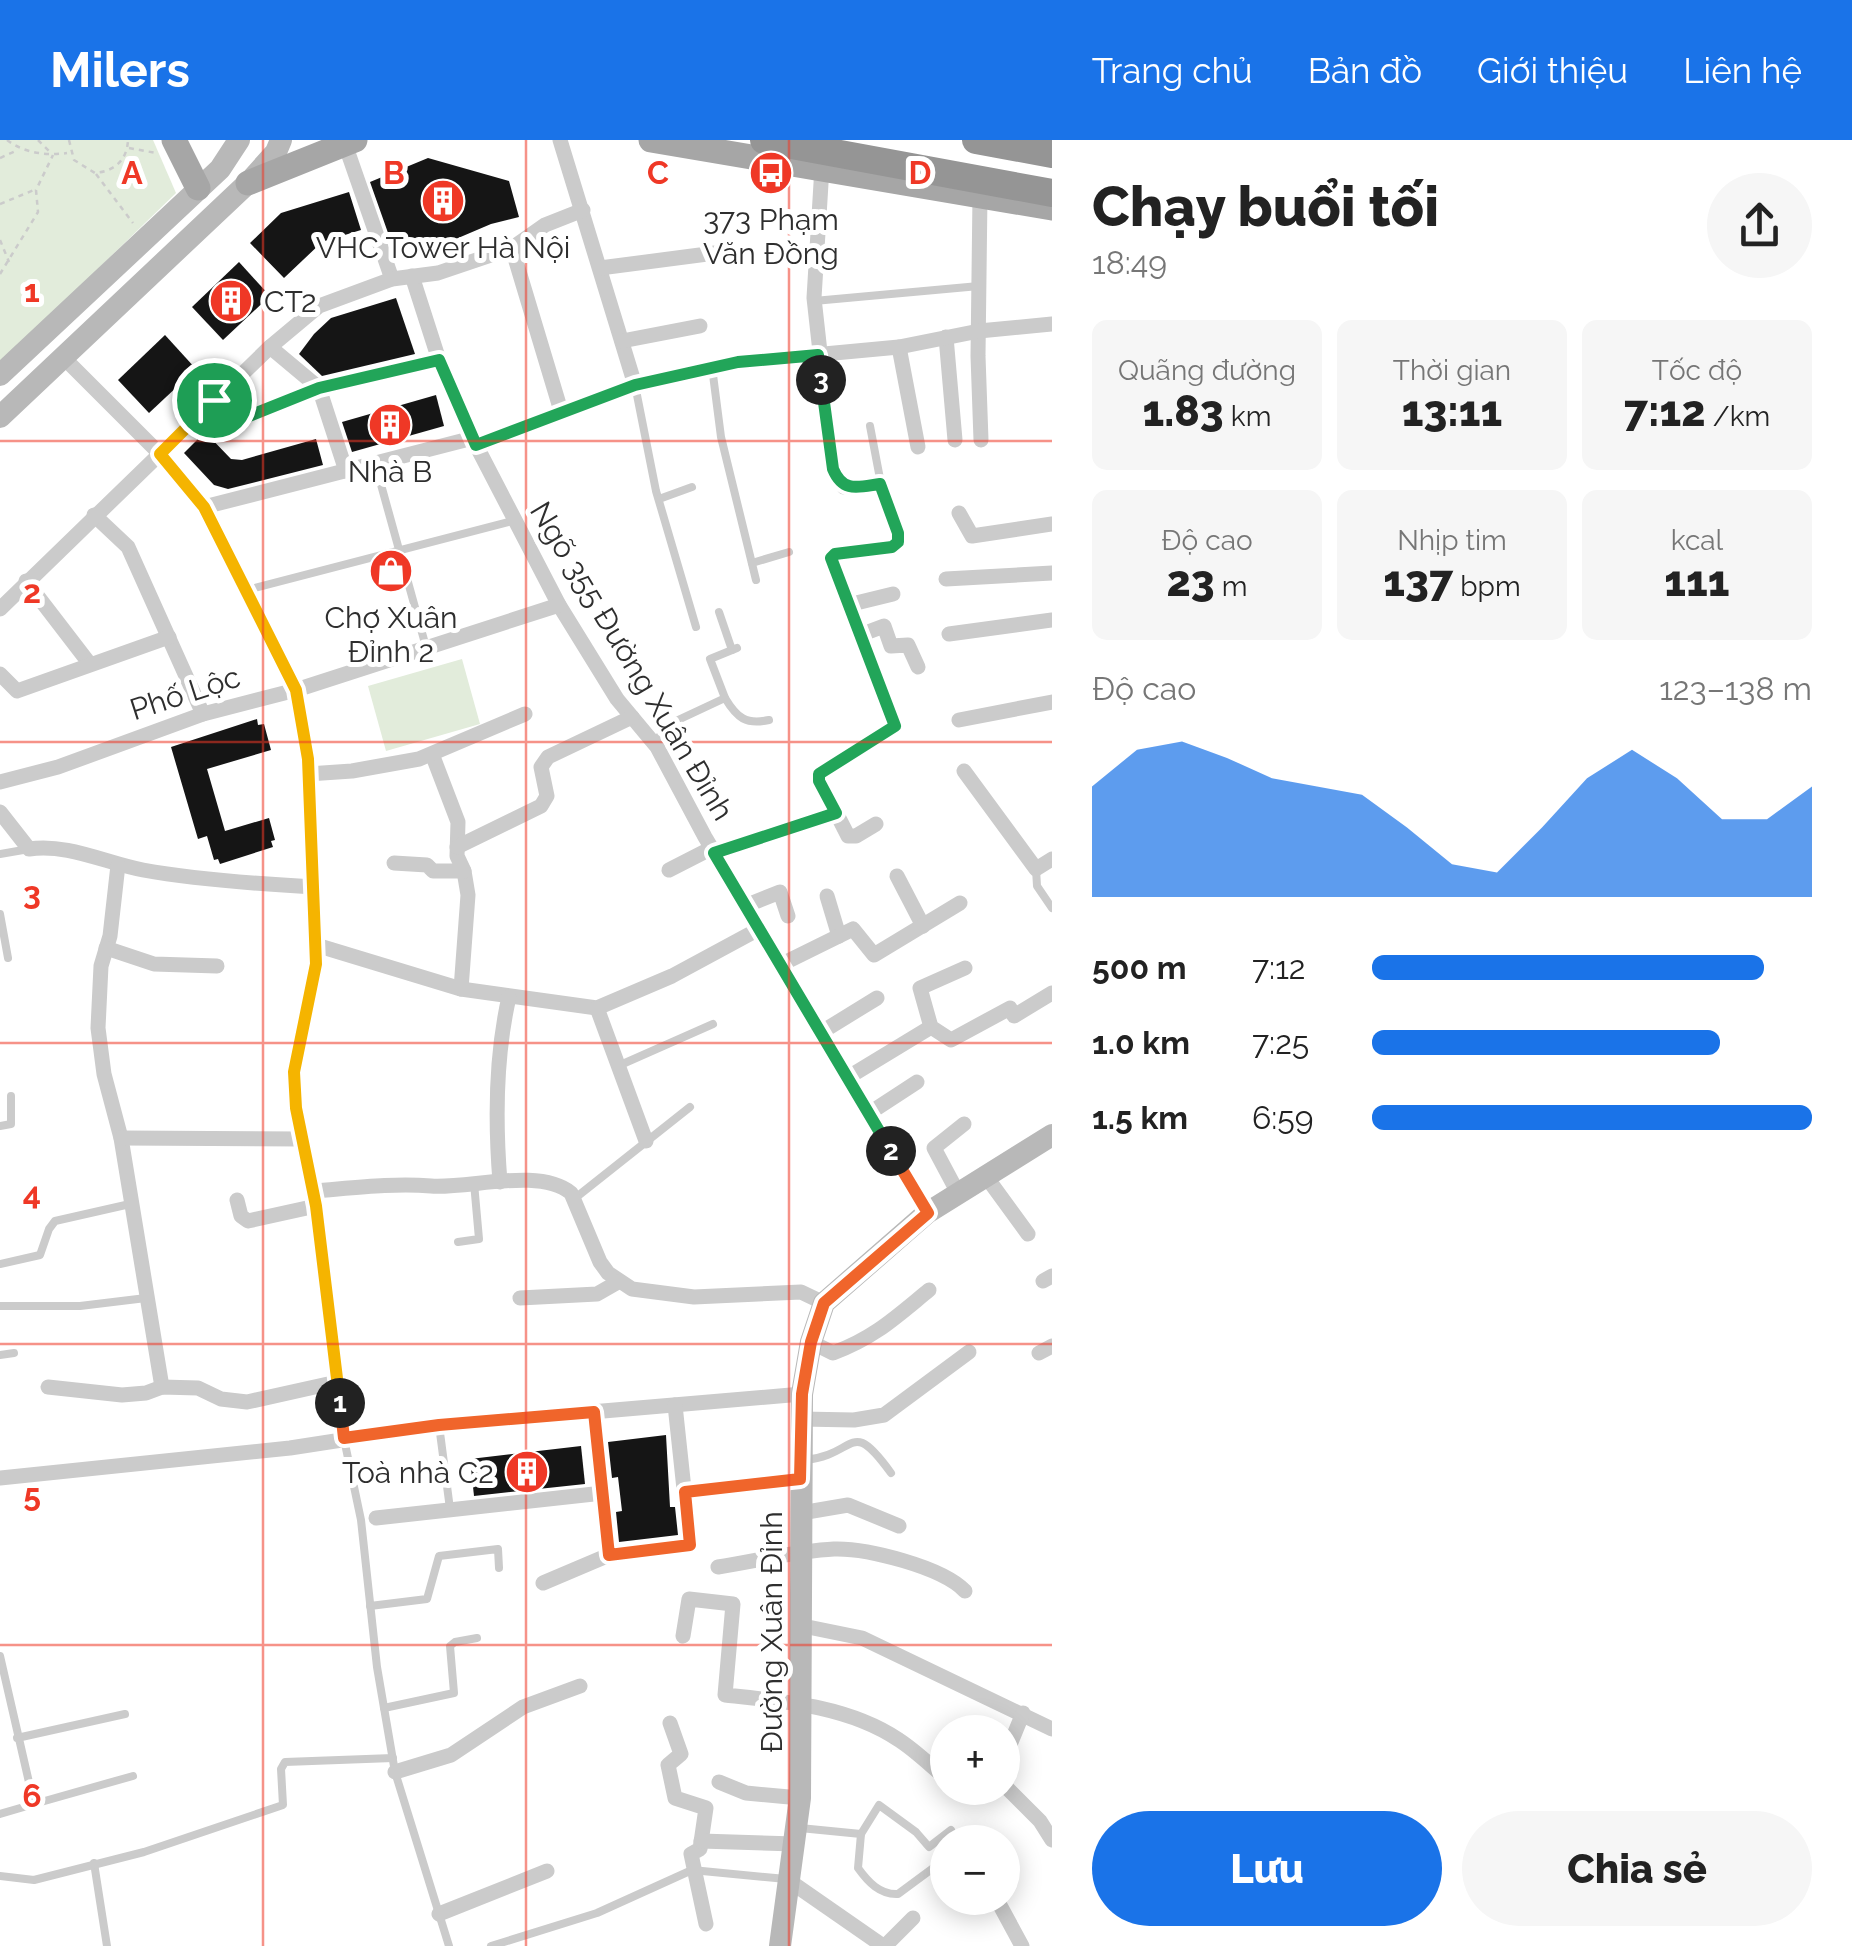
<!DOCTYPE html>
<html lang="vi">
<head>
<meta charset="utf-8">
<style>
  :root { --surface:#fff; --page:#f6f6f6; --text:#222; --muted:#767676; --accent:#1a73e8 }
  body { margin:0; font-family:Raleway,sans-serif; background:var(--page); color:var(--text); height:100vh; display:flex; flex-direction:column; font-size:38px; white-space:nowrap }
  * { box-sizing:border-box; margin:0 }
  p { font-size:32px; color:var(--muted) }
  .icon { flex:none; width:55px; height:55px; fill:none; stroke:currentColor; stroke-width:2; stroke-linecap:round; stroke-linejoin:round }
  .map { position:relative; flex:1; overflow:hidden }
  .sheet { display:flex; flex-direction:column; background:var(--surface); width:800px }
  .sheet>* { flex:none }
  .tools { position:absolute; left:930px; top:1575px; display:grid; gap:20px }
  .tools a { display:grid; place-items:center; width:90px; height:90px; border-radius:50%; background:var(--surface); box-shadow:0 5px 25px #0003; font-size:50px }
  .pin { position:absolute; display:grid; place-items:center; width:85px; height:85px; color:#fff; margin:-42px; border:5px solid #fff; border-radius:50%; box-shadow:0 2px 10px #0007 }
  .km { position:absolute; width:50px; height:50px; margin:-25px; border-radius:50%; background:#222; color:#fff; font-size:28px; line-height:50px; text-align:center }
  .round { display:grid; place-items:center; flex:none; width:105px; height:105px; border-radius:52px; background:var(--page) }
  .overview { display:flex; align-items:center; justify-content:space-between; height:170px; padding:0 40px }
  h1 { font-size:55px; font-weight:800; line-height:75px }
  .stats { display:grid; grid-template-columns:repeat(3,1fr); gap:15px; height:170px; padding:10px 40px }
  .stats div { display:grid; align-content:center; border-radius:15px; background:var(--page); text-align:center }
  .stats b { font-size:42px; font-weight:800 }
  .stats small { font-size:28px; font-weight:400 }
  .stats p { font-size:28px }
  .chart { height:280px; padding:20px 40px }
  .chart p { display:flex; justify-content:space-between }
  .chart svg { width:100%; height:180px; margin-top:10px; fill:var(--accent); opacity:.7 }
  .button { display:flex; gap:20px; margin-top:auto; padding:20px 40px }
  .button a { flex:1; height:115px; border-radius:60px; background:var(--accent); color:#fff; font-size:40px; font-weight:800; line-height:115px; text-align:center }
  .button a+a { background:var(--page); color:var(--text) }
  ul { padding:0 40px; list-style:none; font-size:32px }
  li { display:grid; grid-template-columns:160px 120px 1fr; align-items:center; height:75px }
  li i { height:25px; border-radius:12px; background:var(--accent) }
  header { display:flex; align-items:center; gap:60px; box-sizing:border-box; height:140px; padding:0 50px; background:var(--accent); color:#fff }
  header strong { font-size:48px }
  nav { display:flex; gap:55px; margin-inline-start:auto; font-size:35px }
  main { display:flex; flex:1; min-height:0 }
  .map>svg:first-child { display:block }
  .green { fill:#e2ecdb }
  .building { fill:#151515 }
  .lines { fill:none; stroke-linecap:round; stroke-linejoin:round }
  .path { stroke:#cbcbcb; stroke-width:2.5; stroke-dasharray:5 5; stroke-linecap:butt }
  .lane { stroke:#cbcbcb; stroke-width:8 }
  .street { stroke:#cbcbcb; stroke-width:15 }
  .secondary { stroke:#b8b8b8; stroke-width:22 }
  .primary { stroke:#a6a6a6; stroke-width:25 }
  .highway { stroke:#959595; stroke-width:28 }
  .split-1-casing { stroke:#fff; stroke-width:20 }
  .split-2-casing { stroke:#fff; stroke-width:20 }
  .split-3-casing { stroke:#fff; stroke-width:20 }
  .split-4-casing { stroke:#fff; stroke-width:20 }
  .split-1 { stroke:#f5b400; stroke-width:12 }
  .split-2 { stroke:#f0652b; stroke-width:12 }
  .split-3 { stroke:#22a559; stroke-width:12 }
  .split-4 { stroke:#22a559; stroke-width:12 }
  .grid { fill:none; stroke:#ef3826; stroke-width:2.5; stroke-opacity:0.55 }
  .labels { text-anchor:middle; dominant-baseline:central; stroke-width:10; stroke-linejoin:round; paint-order:stroke }
  .poi-label { font-size:30px; fill:#2e2e2e; stroke:#fff }
  .street-label { font-size:30px; fill:#2e2e2e; stroke:#fff }
  .grid-label { font-size:32px; text-anchor:middle; font-weight:bold; fill:#ef3826; stroke:#fff; stroke-width:10; stroke-linejoin:round; paint-order:stroke }
</style>
</head>
<body>
<header>
<strong>Milers</strong>
<nav><a>Trang chủ</a><a>Bản đồ</a><a>Giới thiệu</a><a>Liên hệ</a></nav>
</header>
<main>
<div class="map">
<svg width="1052" height="1806" viewBox="0 0 1052 1806">
  <rect width="100%" height="100%" fill="#fff"/>
  <g class="green">
    <path d="M 0,0 L 153,0 L 176,53 L 0,224 Z"/>
    <path d="M 462,519 L 480,584 L 386,611 L 368,546 Z"/>
  </g>
  <g class="building">
    <path d="M 428,18 L 509,41 L 519,77 L 491,84 L 430,110 L 393,107 L 370,42 Z"/>
    <path d="M 349,52 L 361,90 L 322,102 L 284,138 L 250,103 L 281,73 Z"/>
    <path d="M 239,122 L 270,156 L 223,200 L 192,167 Z"/>
    <path d="M 396,158 L 415,214 L 322,236 L 299,214 L 314,194 L 331,178 Z"/>
    <path d="M 165,195 L 196,229 L 149,273 L 118,240 Z"/>
    <path d="M 436,255 L 444,286 L 352,312 L 342,282 Z"/>
    <path d="M 205,292 L 231,319 L 242,320 L 316,299 L 323,325 L 228,349 L 214,345 L 184,313 Z"/>
    <path d="M 257,579 L 258,585 L 264,584 L 271,610 L 207,629 L 225,691 L 269,678 L 275,700 L 271,701 L 273,707 L 220,724 L 218,719 L 214,720 L 207,696 L 198,699 L 171,607 Z"/>
    <path d="M 666,1295 L 670,1367 L 675,1367 L 678,1395 L 619,1402 L 616,1372 L 622,1371 L 618,1337 L 612,1338 L 608,1302 Z"/>
    <path d="M 581,1306 L 585,1344 L 474,1356 L 470,1319 Z"/>
  </g>
  <g class="lines">
    <g class="path">
      <path d="M 7,0 C 24,13 46,16 67,13"/>
      <path d="M 38,0 L 52,14"/>
      <path d="M 69,0 L 74,20 L 95,33 C 115,31 127,20 128,0"/>
      <path d="M 129,8 L 156,13"/>
      <path d="M 0,18 L 18,10"/>
      <path d="M 96,34 L 133,83"/>
      <path d="M 0,64 L 34,50"/>
      <path d="M 0,100 L 9,122"/>
      <path d="M 0,134 L 38,72 L 36,50 L 53,15"/>
    </g>
    <g class="lane">
      <path d="M 814,161 L 979,146"/>
      <path d="M 712,227 L 721,297 L 756,440"/>
      <path d="M 635,245 L 656,351 L 696,487"/>
      <path d="M 870,286 L 881,344"/>
      <path d="M 375,323 L 426,507"/>
      <path d="M 659,359 L 692,347"/>
      <path d="M 752,423 L 789,412"/>
      <path d="M 247,450 L 516,380"/>
      <path d="M 719,472 L 732,510"/>
      <path d="M 725,558 L 710,519 L 737,508"/>
      <path d="M 653,602 L 678,580 L 725,558 C 737,578 746,585 769,580"/>
      <path d="M 714,713 L 836,673"/>
      <path d="M 0,714 L 29,709"/>
      <path d="M 1036,729 L 1037,746 L 1052,768"/>
      <path d="M 0,774 L 8,818"/>
      <path d="M 618,926 L 713,884"/>
      <path d="M 0,986 L 11,984 L 11,956"/>
      <path d="M 574,1059 L 690,967"/>
      <path d="M 458,1102 L 479,1099 L 474,1043"/>
      <path d="M 0,1124 L 40,1115 L 49,1089 L 55,1081 L 130,1064"/>
      <path d="M 0,1166 L 80,1166 L 146,1158"/>
      <path d="M 0,1215 L 14,1213"/>
      <path d="M 439,1285 L 450,1369"/>
      <path d="M 344,1299 L 361,1380 L 377,1527 L 395,1632 L 449,1806"/>
      <path d="M 805,1320 C 858,1315 849,1275 891,1333"/>
      <path d="M 686,1352 L 796,1340"/>
      <path d="M 370,1466 L 427,1459 L 439,1416 L 498,1409 L 499,1428"/>
      <path d="M 0,1516 L 34,1664 L 0,1674"/>
      <path d="M 384,1568 L 454,1553 L 450,1506 L 455,1502 L 477,1498"/>
      <path d="M 17,1598 L 125,1574"/>
      <path d="M 34,1664 L 133,1636"/>
      <path d="M 800,1688 L 861,1694"/>
      <path d="M 94,1723 L 107,1806"/>
      <path d="M 948,1725 L 944,1720 L 898,1754 C 880,1755 868,1742 858,1728 L 861,1694 L 879,1665 L 916,1692 L 929,1707 L 951,1690"/>
      <path d="M 0,1736 L 34,1740 L 144,1712 L 283,1665 L 281,1629 L 285,1622 L 393,1618"/>
      <path d="M 491,1806 L 597,1773 L 692,1730 L 786,1739"/>
    </g>
    <g class="street">
      <path d="M 560,0 L 635,245"/>
      <path d="M 345,4 L 392,139"/>
      <path d="M 822,27 L 814,158 L 833,329 L 844,347 L 881,344 L 898,393 L 898,402 L 892,407 L 835,414 L 831,418 L 895,586 L 818,637 L 848,696 L 856,696 L 876,684"/>
      <path d="M 980,55 L 978,216 L 981,300"/>
      <path d="M 512,108 L 561,271"/>
      <path d="M 600,128 L 715,113"/>
      <path d="M 412,136 L 439,220 L 473,298"/>
      <path d="M 946,197 L 955,300"/>
      <path d="M 622,201 L 700,186"/>
      <path d="M 270,207 L 319,248 L 346,331"/>
      <path d="M 899,207 L 918,307"/>
      <path d="M 63,217 L 160,314 L 204,367 L 296,550 L 308,619 L 316,824 L 294,932 L 296,968 L 316,1066 L 344,1299"/>
      <path d="M 214,260 L 239,281 L 319,248 L 439,220"/>
      <path d="M 476,305 L 559,465 L 617,559 L 657,607 L 705,697 L 927,1073"/>
      <path d="M 476,305 L 635,245 L 738,222 L 899,207 L 979,191 L 1052,184"/>
      <path d="M 204,367 L 473,298 L 476,305"/>
      <path d="M 959,373 L 972,396 L 1052,384"/>
      <path d="M 94,375 L 128,407 L 203,574"/>
      <path d="M 946,439 L 1052,433"/>
      <path d="M 26,441 L 89,523"/>
      <path d="M 848,465 L 893,454"/>
      <path d="M 0,469 L 270,207 L 319,166 L 392,139 L 438,133 L 512,108 L 545,85 L 583,70"/>
      <path d="M 949,494 L 1052,480"/>
      <path d="M 860,495 L 884,486 L 891,506 L 908,505 L 918,527"/>
      <path d="M 0,534 L 17,551 L 169,497"/>
      <path d="M 959,580 L 1052,562"/>
      <path d="M 432,614 L 458,682 L 457,716 L 464,731 L 468,755 L 461,849"/>
      <path d="M 964,631 L 1036,729 L 1052,719"/>
      <path d="M 308,634 L 352,631 L 419,619 L 525,574"/>
      <path d="M 0,642 L 58,627 L 203,574 L 296,550 L 559,465"/>
      <path d="M 0,672 L 29,709 C 67,703 106,723 143,730 C 199,740 258,744 314,747"/>
      <path d="M 457,707 L 541,666 L 547,656 L 541,627 L 548,617 L 632,577"/>
      <path d="M 394,723 L 427,725 L 433,731 L 464,731"/>
      <path d="M 118,725 L 110,796 L 101,826 L 98,888 L 104,934 L 121,998 L 162,1247"/>
      <path d="M 669,730 L 712,708"/>
      <path d="M 897,736 L 923,786"/>
      <path d="M 827,756 L 839,796"/>
      <path d="M 745,766 L 780,752 L 788,776"/>
      <path d="M 316,805 L 461,849 L 597,868 L 672,836 L 759,789"/>
      <path d="M 106,808 L 154,824 L 217,826"/>
      <path d="M 780,825 L 853,789 L 874,815 L 960,763"/>
      <path d="M 965,828 L 920,848 L 931,887 L 951,900 L 1010,868 L 1014,876 L 1052,853"/>
      <path d="M 597,868 L 646,1001"/>
      <path d="M 820,893 L 877,858"/>
      <path d="M 847,938 L 931,887"/>
      <path d="M 868,974 L 917,942"/>
      <path d="M 121,998 L 302,999"/>
      <path d="M 985,1035 L 1028,1094"/>
      <path d="M 500,1042 C 495,980 495,918 509,857"/>
      <path d="M 313,1051 C 353,1048 392,1043 431,1046 C 469,1049 539,1027 571,1053 L 600,1122 L 608,1133 L 632,1149 L 694,1157 L 801,1152 L 824,1163"/>
      <path d="M 958,1053 L 934,1008 L 964,984"/>
      <path d="M 237,1060 L 241,1076 L 248,1081 L 316,1066"/>
      <path d="M 1043,1141 L 1052,1136"/>
      <path d="M 520,1158 L 597,1154 L 618,1142"/>
      <path d="M 811,1202 L 833,1213 C 874,1198 896,1177 929,1150"/>
      <path d="M 1039,1213 L 1052,1206"/>
      <path d="M 48,1247 L 122,1255 L 146,1253 L 162,1247 L 198,1248 L 221,1259 L 247,1262 L 337,1242"/>
      <path d="M 594,1272 L 609,1415"/>
      <path d="M 801,1279 L 854,1280 L 884,1275 L 969,1212"/>
      <path d="M 0,1338 L 290,1308 L 439,1285 L 802,1254"/>
      <path d="M 801,1373 L 848,1365 L 899,1386"/>
      <path d="M 376,1378 L 603,1353"/>
      <path d="M 718,1427 C 756,1421 796,1411 834,1409 C 867,1408 942,1427 965,1451"/>
      <path d="M 543,1443 L 609,1415 L 690,1405 L 675,1265"/>
      <path d="M 803,1486 L 862,1498 L 1052,1589"/>
      <path d="M 683,1496 L 689,1459 L 733,1464 L 725,1555 C 783,1561 849,1566 899,1600 C 916,1611 932,1627 948,1640"/>
      <path d="M 670,1583 L 681,1614 L 668,1625 L 675,1658 L 706,1668 L 700,1709 L 691,1714 L 706,1784"/>
      <path d="M 1002,1624 L 1023,1573"/>
      <path d="M 395,1632 L 451,1615 L 523,1567 L 580,1546"/>
      <path d="M 719,1642 L 746,1653 L 800,1658"/>
      <path d="M 1002,1643 L 1040,1681 L 1052,1700"/>
      <path d="M 701,1701 L 795,1704"/>
      <path d="M 788,1740 L 883,1806"/>
      <path d="M 996,1758 L 1022,1806"/>
      <path d="M 439,1774 L 547,1731"/>
      <path d="M 885,1806 L 913,1778"/>
    </g>
    <g class="secondary">
      <path d="M 0,235 L 220,29 L 239,0"/>
      <path d="M 0,277 L 251,40 L 276,12 L 281,0"/>
      <path d="M 780,1806 L 800,1658 L 802,1254 L 811,1202 L 824,1163 L 927,1073 L 1052,995"/>
    </g>
    <g class="primary">
      <path d="M 174,0 L 198,48"/>
      <path d="M 651,0 L 1052,68"/>
      <path d="M 248,43 L 355,0"/>
    </g>
    <g class="highway">
      <path d="M 764,0 L 1052,53"/>
      <path d="M 976,0 L 1052,14"/>
    </g>
  </g>
  <g class="lines">
    <g class="split-1-casing">
      <path id="split-1" d="M 214,260 L 160,314 L 204,367 L 296,550 L 308,619 L 316,824 L 294,932 L 296,968 L 316,1066 L 340,1263"/>
    </g>
    <g class="split-2-casing">
      <path id="split-2" d="M 340,1263 L 344,1298 L 439,1285 L 594,1272 L 609,1415 L 690,1405 L 685,1352 L 800,1339 L 802,1254 L 811,1202 L 824,1163 L 928,1073 L 891,1011"/>
    </g>
    <g class="split-3-casing">
      <path id="split-3" d="M 821,240 L 833,329 C 843,353 858,347 880,344 L 898,393 L 898,402 L 892,407 L 835,414 L 831,418 L 895,586 L 819,634 L 819,641 L 836,673 L 714,713 L 891,1011"/>
    </g>
    <g class="split-4-casing">
      <path id="split-4" d="M 214,260 L 239,280 L 319,248 L 439,220 L 476,305 L 635,245 L 738,222 L 818,215 L 821,240"/>
    </g>
    <use href="#split-1" class="split-1"/>
    <use href="#split-2" class="split-2"/>
    <use href="#split-3" class="split-3"/>
    <use href="#split-4" class="split-4"/>
  </g>
  <path class="grid" d="M 263,0 L 263,1806M 526,0 L 526,1806M 789,0 L 789,1806M 0,301 L 1052,301M 0,602 L 1052,602M 0,903 L 1052,903M 0,1204 L 1052,1204M 0,1505 L 1052,1505"/>
  <defs>
    <g id="bus-disc" transform="scale(2.25)"><circle r="9.5" fill="#ef3826" stroke="#fff"/><path d="M-5-6H5V4H4V6H2V4H-2V6H-4V4H-5ZM-3.5-4V0h7V-4ZM-3.5 1.2v1.5H-2V1.2ZM2 1.2v1.5H3.5V1.2Z" fill="#fff"/></g>
    <g id="building-disc" transform="scale(2.25)"><circle r="9.5" fill="#ef3826" stroke="#fff"/><path d="M-4-6H4V6H1V3H-1V6H-4ZM-2.5-4.3h1.7v1.8h-1.7ZM.8-4.3h1.7v1.8H.8ZM-2.5-1h1.7V.8h-1.7ZM.8-1h1.7V.8H.8Z" fill="#fff"/></g>
    <g id="shop-disc" transform="scale(2.25)"><circle r="9.5" fill="#ef3826" stroke="#fff"/><path d="M-5-2.5h2.3a2.7 3.5 0 0 1 5.4 0H5L5.5 6h-11ZM-1.5-2.5h3a1.5 2.3 0 0 0-3 0Z" fill="#fff"/></g>
  </defs>
  <g fill-rule="evenodd">
    <use href="#bus-disc" x="771" y="33"/>
    <use href="#building-disc" x="443" y="61"/>
    <use href="#building-disc" x="231" y="161"/>
    <use href="#building-disc" x="390" y="285"/>
    <use href="#shop-disc" x="391" y="431"/>
    <use href="#building-disc" x="527" y="1332"/>
  </g>
  <g class="labels">
    <g class="poi-label">
      <text x="771" y="79">373 Phạm<tspan x="771" dy="34">Văn Đồng</tspan></text>
      <text x="443" y="107">VHC Tower Hà Nội</text>
      <text x="264" y="161" text-anchor="start">CT2</text>
      <text x="390" y="331">Nhà B</text>
      <text x="391" y="477">Chợ Xuân<tspan x="391" dy="34">Đỉnh 2</tspan></text>
      <text x="494" y="1332" text-anchor="end">Toà nhà C2</text>
    </g>
    <g class="street-label">
      <text transform="translate(632 521) rotate(59)">Ngõ 355 Đường Xuân Đỉnh</text>
      <text transform="translate(185 553) rotate(-18)">Phố Lộc</text>
      <text transform="translate(771 1492) rotate(-90)">Đường Xuân Đỉnh</text>
    </g>
  </g>
  <g class="grid-label">
    <text x="132" y="44">A</text>
    <text x="394" y="44">B</text>
    <text x="658" y="44">C</text>
    <text x="920" y="44">D</text>
    <text x="32" y="162">1</text>
    <text x="32" y="463">2</text>
    <text x="32" y="764">3</text>
    <text x="32" y="1065">4</text>
    <text x="32" y="1366">5</text>
    <text x="32" y="1667">6</text>
  </g>
</svg>
<div class="tools">
<a>+</a>
<a>−</a>
</div>
<div class="pin" style="left:214px;top:260px;background:#1e9e55"><svg class="icon" aria-label="arrive" viewBox="0 0 24 24"><path d="M6 21V4h12l-3 4 3 4H6"/></svg></div>
<b class="km" style="left:340px;top:1263px">1</b>
<b class="km" style="left:891px;top:1011px">2</b>
<b class="km" style="left:821px;top:240px">3</b>
</div>
<section class="sheet">
<div class="overview"><div><h1>Chạy buổi tối</h1><p>18:49</p></div><a class="round"><svg class="icon" aria-label="share" viewBox="0 0 24 24"><path d="M12 15V3M7 8l5-5 5 5M5 13v7h14v-7"/></svg></a></div>
<div class="stats">
<div><p>Quãng đường</p><b>1.83<small> km</small></b></div>
<div><p>Thời gian</p><b>13:11</b></div>
<div><p>Tốc độ</p><b>7:12<small> /km</small></b></div>
</div>
<div class="stats">
<div><p>Độ cao</p><b>23<small> m</small></b></div>
<div><p>Nhịp tim</p><b>137<small> bpm</small></b></div>
<div><p>kcal</p><b>111</b></div>
</div>
<div class="chart"><p><span>Độ cao</span>123–138 m</p>
<svg viewBox="0 0 160 44" preserveAspectRatio="none"><path d="M0 44V17L10 8L20 6L30 10L40 15L50 17L60 19L70 27L80 36L90 38L100 27L110 15L120 8L130 15L140 25L150 25L160 17V44z"/></svg>
</div>
<ul>
<li><b>500 m</b>7:12<i style="width:89%"></i></li>
<li><b>1.0 km</b>7:25<i style="width:79%"></i></li>
<li><b>1.5 km</b>6:59<i style="width:100%"></i></li>
</ul>
<div class="button"><a>Lưu</a><a>Chia sẻ</a></div>
</section>
</main>
</body>
</html>
